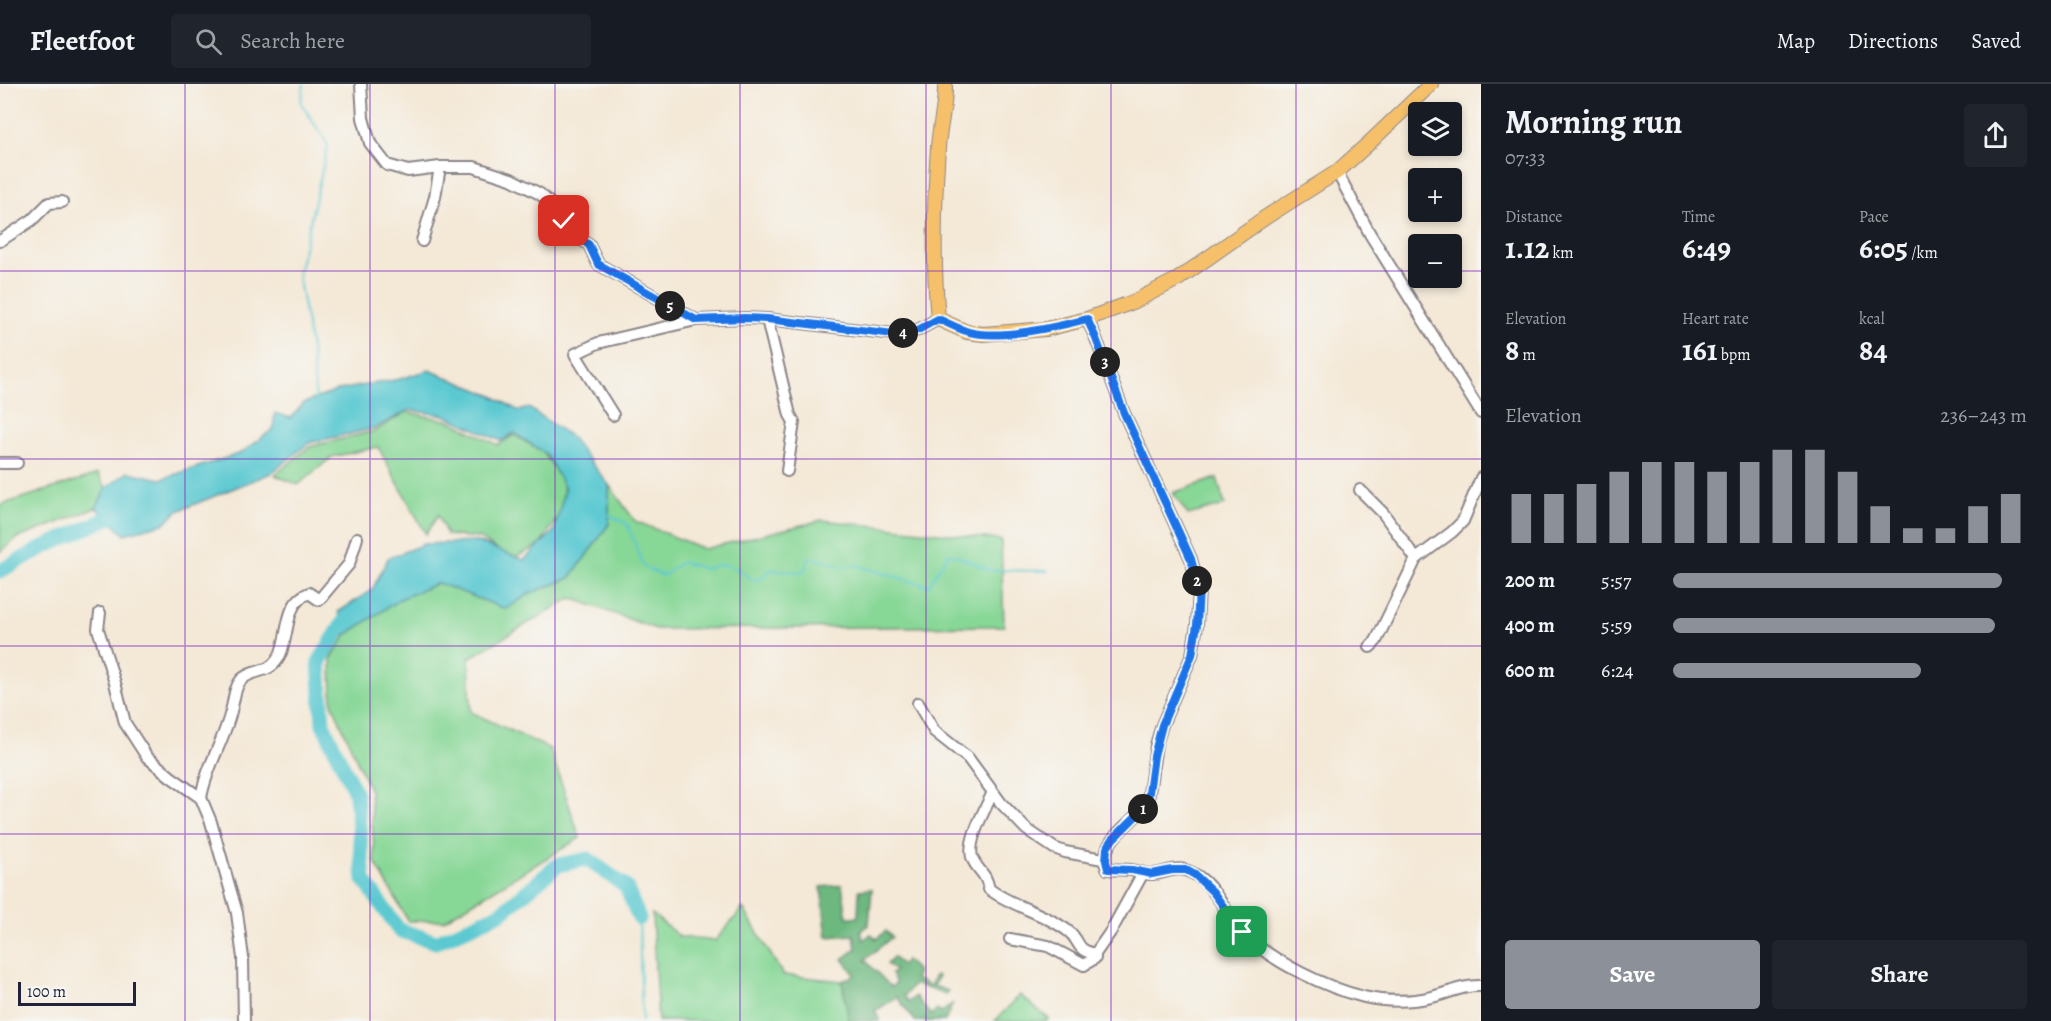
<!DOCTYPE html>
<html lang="en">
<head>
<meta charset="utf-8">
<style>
  :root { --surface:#171b24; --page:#20242c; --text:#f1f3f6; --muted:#9ea1a6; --line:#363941; --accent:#8c9099 }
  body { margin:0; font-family:Alegreya,serif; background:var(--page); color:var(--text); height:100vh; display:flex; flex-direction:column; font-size:22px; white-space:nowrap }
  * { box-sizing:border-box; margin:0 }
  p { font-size:20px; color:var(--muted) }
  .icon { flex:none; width:33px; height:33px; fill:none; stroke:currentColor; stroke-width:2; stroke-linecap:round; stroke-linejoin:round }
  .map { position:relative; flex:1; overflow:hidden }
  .sheet { display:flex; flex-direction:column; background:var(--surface); width:570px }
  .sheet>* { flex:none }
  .controls { position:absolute; left:1408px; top:18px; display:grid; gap:12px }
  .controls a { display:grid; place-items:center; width:54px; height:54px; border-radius:6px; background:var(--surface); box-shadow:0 3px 9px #0003; font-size:30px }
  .scale { position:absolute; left:18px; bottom:15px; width:118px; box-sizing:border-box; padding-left:6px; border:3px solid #22223b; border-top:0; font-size:16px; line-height:21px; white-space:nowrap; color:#22223b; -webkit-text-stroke:4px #f6f6f2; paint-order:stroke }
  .pin { position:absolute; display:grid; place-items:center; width:51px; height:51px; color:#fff; margin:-26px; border-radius:12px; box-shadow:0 3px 9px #0006 }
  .km { position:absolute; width:30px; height:30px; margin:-15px; border-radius:50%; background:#222; color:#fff; font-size:16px; line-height:30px; text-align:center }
  .round { display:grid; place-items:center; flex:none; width:63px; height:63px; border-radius:6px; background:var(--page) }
  .overview { display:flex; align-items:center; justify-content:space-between; height:102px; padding:0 24px }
  h1 { font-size:33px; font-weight:700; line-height:45px }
  .stats { display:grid; grid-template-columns:repeat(3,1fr); gap:9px; height:102px; padding:6px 24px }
  .stats div { display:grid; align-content:center }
  .stats b { font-size:30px; font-weight:700 }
  .stats small { font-size:16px; font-weight:400 }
  .stats p { font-size:16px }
  .chart { height:168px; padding:12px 24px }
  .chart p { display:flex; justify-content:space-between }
  .chart svg { width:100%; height:108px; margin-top:6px; stroke:var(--accent); stroke-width:6 }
  .button { display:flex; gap:12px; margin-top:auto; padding:12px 24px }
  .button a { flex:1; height:69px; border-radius:6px; background:var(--accent); color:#fff; font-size:24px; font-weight:700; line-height:69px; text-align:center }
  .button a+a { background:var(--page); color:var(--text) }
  ul { padding:0 24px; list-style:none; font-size:20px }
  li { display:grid; grid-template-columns:96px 72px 1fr; align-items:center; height:45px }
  li i { height:15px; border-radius:8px; background:var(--accent) }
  header { display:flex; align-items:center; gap:36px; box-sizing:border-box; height:84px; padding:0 30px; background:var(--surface); border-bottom:2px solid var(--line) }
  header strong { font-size:28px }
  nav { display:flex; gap:33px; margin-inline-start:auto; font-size:21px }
  .search { width:420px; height:54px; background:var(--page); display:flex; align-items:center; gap:15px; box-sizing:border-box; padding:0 21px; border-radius:6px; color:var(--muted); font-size:22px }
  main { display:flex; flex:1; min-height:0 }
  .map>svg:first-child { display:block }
  .green { fill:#87d796; stroke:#547c68; stroke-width:1.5 }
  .forest { fill:#6db87f; stroke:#486d5d; stroke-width:1.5 }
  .water { fill:#5bc9d1; stroke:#3e7686; stroke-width:1.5 }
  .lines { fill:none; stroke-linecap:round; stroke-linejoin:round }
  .stream { stroke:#5bc9d1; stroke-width:2 }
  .river { stroke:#5bc9d1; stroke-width:15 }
  .minor-casing { stroke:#8b8588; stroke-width:14 }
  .major-casing { stroke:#8b8588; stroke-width:16 }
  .minor { stroke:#fff; stroke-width:10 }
  .major { stroke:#f6c06b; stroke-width:14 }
  .route-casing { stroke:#fff; stroke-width:12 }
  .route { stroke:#1a73e8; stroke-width:8 }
  .grid { fill:none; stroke:#7b2cbf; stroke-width:1.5; stroke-opacity:0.55 }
</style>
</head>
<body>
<header>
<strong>Fleetfoot</strong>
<div class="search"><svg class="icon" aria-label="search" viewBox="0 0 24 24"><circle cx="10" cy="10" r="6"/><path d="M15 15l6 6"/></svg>Search here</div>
<nav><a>Map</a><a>Directions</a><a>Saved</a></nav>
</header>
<main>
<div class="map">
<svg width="1481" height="937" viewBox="0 0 1481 937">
  <rect width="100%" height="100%" fill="#f6f6f2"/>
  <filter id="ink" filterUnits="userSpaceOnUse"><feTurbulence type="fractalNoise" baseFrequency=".0167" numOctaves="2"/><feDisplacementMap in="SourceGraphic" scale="12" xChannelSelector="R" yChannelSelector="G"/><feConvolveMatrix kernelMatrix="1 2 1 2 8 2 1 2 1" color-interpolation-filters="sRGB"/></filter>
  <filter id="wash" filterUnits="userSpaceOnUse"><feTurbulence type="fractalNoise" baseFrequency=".008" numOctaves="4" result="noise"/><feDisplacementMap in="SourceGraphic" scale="24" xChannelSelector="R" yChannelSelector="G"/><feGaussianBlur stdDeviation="1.35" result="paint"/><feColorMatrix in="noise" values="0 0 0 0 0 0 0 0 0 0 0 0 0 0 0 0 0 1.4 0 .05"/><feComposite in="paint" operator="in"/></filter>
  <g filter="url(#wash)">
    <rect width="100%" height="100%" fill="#f4e8d6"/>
    <g class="green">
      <path d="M 406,328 L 450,337 L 498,361 L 514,351 L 542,367 L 564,398 L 561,428 L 540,461 L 512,475 L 479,454 L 447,451 L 438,431 L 426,450 L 378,363 L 332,373 L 298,401 L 275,391 L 309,363 L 375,347 Z"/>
      <path d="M 98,390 L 106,404 L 96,424 L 16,455 L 0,468 L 0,421 Z"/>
      <path d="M 1217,394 L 1225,421 L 1188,431 L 1173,409 Z"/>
      <path d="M 609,401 L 635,437 L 704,465 L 822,436 L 1001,456 L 1004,542 L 656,545 L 571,514 L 469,574 L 471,628 L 550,665 L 580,754 L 444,836 L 408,837 L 375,778 L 370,707 L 332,619 L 331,575 L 346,551 L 400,515 L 438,499 L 506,525 L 531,509 L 570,494 L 609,440 Z"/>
      <path d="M 743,824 L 783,891 L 842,897 L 849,937 L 658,937 L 652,830 L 680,853 L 715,857 Z"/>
      <path d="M 1020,911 L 1049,935 L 1047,937 L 995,937 Z"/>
    </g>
    <path class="forest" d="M 842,801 L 847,833 L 858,833 L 859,806 L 872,805 L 869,841 L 861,846 L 863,856 L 871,850 L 876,855 L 886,847 L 892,853 L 865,876 L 891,903 L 896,899 L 891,890 L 895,887 L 887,880 L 893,873 L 902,881 L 906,876 L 918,888 L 915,895 L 930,902 L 935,891 L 938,892 L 934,902 L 948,907 L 946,911 L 915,900 L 904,912 L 909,918 L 915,912 L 931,931 L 937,925 L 941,929 L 953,919 L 945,937 L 915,937 L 897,913 L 875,927 L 880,937 L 849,937 L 842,897 L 855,891 L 843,875 L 856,865 L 854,851 L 827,853 L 821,803 Z"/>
    <path class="water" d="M 429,286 L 491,311 L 519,327 L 529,324 L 571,353 L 609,401 L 609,440 L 570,494 L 531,509 L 506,525 L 438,499 L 400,515 L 346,551 L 338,528 L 372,506 L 388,474 L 424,460 L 477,458 L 524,476 L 554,447 L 565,405 L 547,371 L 514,349 L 501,357 L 444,331 L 409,326 L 375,344 L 309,359 L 271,389 L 178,427 L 163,440 L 124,450 L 96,424 L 106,404 L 128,388 L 161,395 L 241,369 L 273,345 L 275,329 L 291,334 L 304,319 L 339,306 L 400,295 Z"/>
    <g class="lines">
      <g class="stream">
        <path d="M 304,0 L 301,19 L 328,61 L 298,190 L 311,264 L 316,317"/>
        <path d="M 607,430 L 627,440 L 644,483 L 663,492 L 682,478 L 706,485 C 725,476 738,483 753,497 L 764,493 L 769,486 L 804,488 L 810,473 L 834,479 L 841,483 L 855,481 L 928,502 L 948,470 L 958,472 L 989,486 L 1048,487"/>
        <path d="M 639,834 L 642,937"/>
      </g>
      <g class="river">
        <path d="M 0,487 L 44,463 L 126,426"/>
        <path d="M 356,528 L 345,536 L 319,578 L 323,640 L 356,710 L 364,796 L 399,846 L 436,858 L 501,829 L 558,781 L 588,775 L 626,803 L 639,834"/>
      </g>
    </g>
  </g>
  <g filter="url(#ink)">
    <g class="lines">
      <g class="minor-casing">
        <g id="minor">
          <path d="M 361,0 L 363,34 L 370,59 L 387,81 L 408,87 L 440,83 L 474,83 L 511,95 L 540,110 L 555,124 L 573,149 L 589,161 L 598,180 L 696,236 L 745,234 L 767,235 L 894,250 L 918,246 L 938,235"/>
          <path d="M 1337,88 L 1370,150 L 1481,329"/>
          <path d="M 0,157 L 32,136 L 49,119 L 62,118"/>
          <path d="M 422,157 L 435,113 L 440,83"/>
          <path d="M 767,235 L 790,331 L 794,338 L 787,387"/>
          <path d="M 1087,235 L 1095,252 L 1124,329 L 1191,475 L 1199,505 L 1197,541 L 1192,571 L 1162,641 L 1156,661 L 1148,716 C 1138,738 1098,754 1107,782"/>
          <path d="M 613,331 L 575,270 L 598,259 L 696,236"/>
          <path d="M 0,379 L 17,379"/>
          <path d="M 1360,406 L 1383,429 L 1416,475"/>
          <path d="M 100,529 L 98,545 L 115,599 L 125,639 L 147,673 L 171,693 L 201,714 L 211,738 L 237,829 L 243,874 L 244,937"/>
          <path d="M 1370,563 L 1376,557 L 1416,475 L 1452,448 L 1463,437 L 1481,394"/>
          <path d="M 918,619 L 934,647 L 968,674 L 1001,719 L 1026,745 L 1054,764 L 1065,768 L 1103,775 L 1108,785 C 1116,786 1124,785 1131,786 C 1139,787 1146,791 1154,790 C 1164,789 1175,783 1185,786 C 1214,795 1224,829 1243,849 C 1270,877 1327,904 1364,913 C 1385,918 1411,918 1432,913 C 1449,909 1463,901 1481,902"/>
          <path d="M 993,708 C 986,724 965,759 973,776 C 979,788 986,789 989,805 C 1013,823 1045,829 1068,847 C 1081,856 1074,866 1095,870 L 1095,874 L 1084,881 L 1048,862 L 1010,855"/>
          <path d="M 201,714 C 206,683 224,657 231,627 C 234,617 234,604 241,596 C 253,584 269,591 279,573 C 290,552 283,519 309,509 L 319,516 L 349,480 L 357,454"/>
          <path d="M 1095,870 L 1111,847 L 1143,789"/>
        </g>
      </g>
      <g class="major-casing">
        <path id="major" d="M 945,0 C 946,22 939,43 938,64 C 934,121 933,179 938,235 L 967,248 L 983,250 L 1046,245 L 1087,235 L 1133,218 L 1178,195 L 1266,133 L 1337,88 L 1368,60 L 1431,0"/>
      </g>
      <use href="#minor" class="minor"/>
      <use href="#major" class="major"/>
    </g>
  </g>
  <g class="lines" filter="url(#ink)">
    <g class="route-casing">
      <path id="route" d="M 564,137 L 573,149 L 589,161 L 598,180 L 696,236 L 745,234 L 767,235 L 894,250 L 918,246 L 938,235 C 948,239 958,245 969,248 C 999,256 1056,243 1087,235 L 1095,252 L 1124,329 L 1191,475 L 1199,505 L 1197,541 L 1192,571 L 1162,641 L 1154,672 L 1148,716 L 1145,723 L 1113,755 L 1107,764 L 1106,777 L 1108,785 L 1132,786 L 1152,790 L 1172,786 L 1186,786 L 1195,791 L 1213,808 L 1242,848"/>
    </g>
    <use href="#route" class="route"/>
  </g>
  <path class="grid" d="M 185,0 L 185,937M 370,0 L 370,937M 555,0 L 555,937M 740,0 L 740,937M 926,0 L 926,937M 1111,0 L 1111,937M 1296,0 L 1296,937M 0,187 L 1419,187M 1452,187 L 1481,187M 0,375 L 1481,375M 0,562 L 1481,562M 0,750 L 1481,750"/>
</svg>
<div class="controls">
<a><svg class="icon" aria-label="layers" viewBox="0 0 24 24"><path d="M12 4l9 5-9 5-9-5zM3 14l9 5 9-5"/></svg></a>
<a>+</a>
<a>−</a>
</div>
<div class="scale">100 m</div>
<div class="pin" style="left:1242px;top:848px;background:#1e9e55"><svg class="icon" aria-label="arrive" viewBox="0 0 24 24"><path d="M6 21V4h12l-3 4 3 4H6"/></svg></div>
<div class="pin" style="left:564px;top:137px;background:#d93025"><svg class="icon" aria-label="check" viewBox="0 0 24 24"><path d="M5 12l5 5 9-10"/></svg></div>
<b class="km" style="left:1143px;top:725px">1</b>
<b class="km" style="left:1197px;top:497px">2</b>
<b class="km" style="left:1105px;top:278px">3</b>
<b class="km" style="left:903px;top:249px">4</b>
<b class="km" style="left:670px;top:222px">5</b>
</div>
<section class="sheet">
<div class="overview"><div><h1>Morning run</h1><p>07:33</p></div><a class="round"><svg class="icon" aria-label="share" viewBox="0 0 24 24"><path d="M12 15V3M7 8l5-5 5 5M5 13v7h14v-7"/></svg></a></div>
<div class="stats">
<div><p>Distance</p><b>1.12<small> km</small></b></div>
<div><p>Time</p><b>6:49</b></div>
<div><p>Pace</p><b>6:05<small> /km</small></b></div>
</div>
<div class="stats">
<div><p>Elevation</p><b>8<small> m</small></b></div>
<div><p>Heart rate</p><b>161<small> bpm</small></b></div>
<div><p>kcal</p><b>84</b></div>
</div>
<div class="chart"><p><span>Elevation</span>236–243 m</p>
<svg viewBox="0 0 160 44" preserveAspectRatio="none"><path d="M5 44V24M15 44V24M25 44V20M35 44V15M45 44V11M55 44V11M65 44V15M75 44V11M85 44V6M95 44V6M105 44V15M115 44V29M125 44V38M135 44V38M145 44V29M155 44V24"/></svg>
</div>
<ul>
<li><b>200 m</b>5:57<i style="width:93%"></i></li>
<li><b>400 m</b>5:59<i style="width:91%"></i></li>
<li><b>600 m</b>6:24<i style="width:70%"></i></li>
</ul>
<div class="button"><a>Save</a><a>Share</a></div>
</section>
</main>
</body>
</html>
